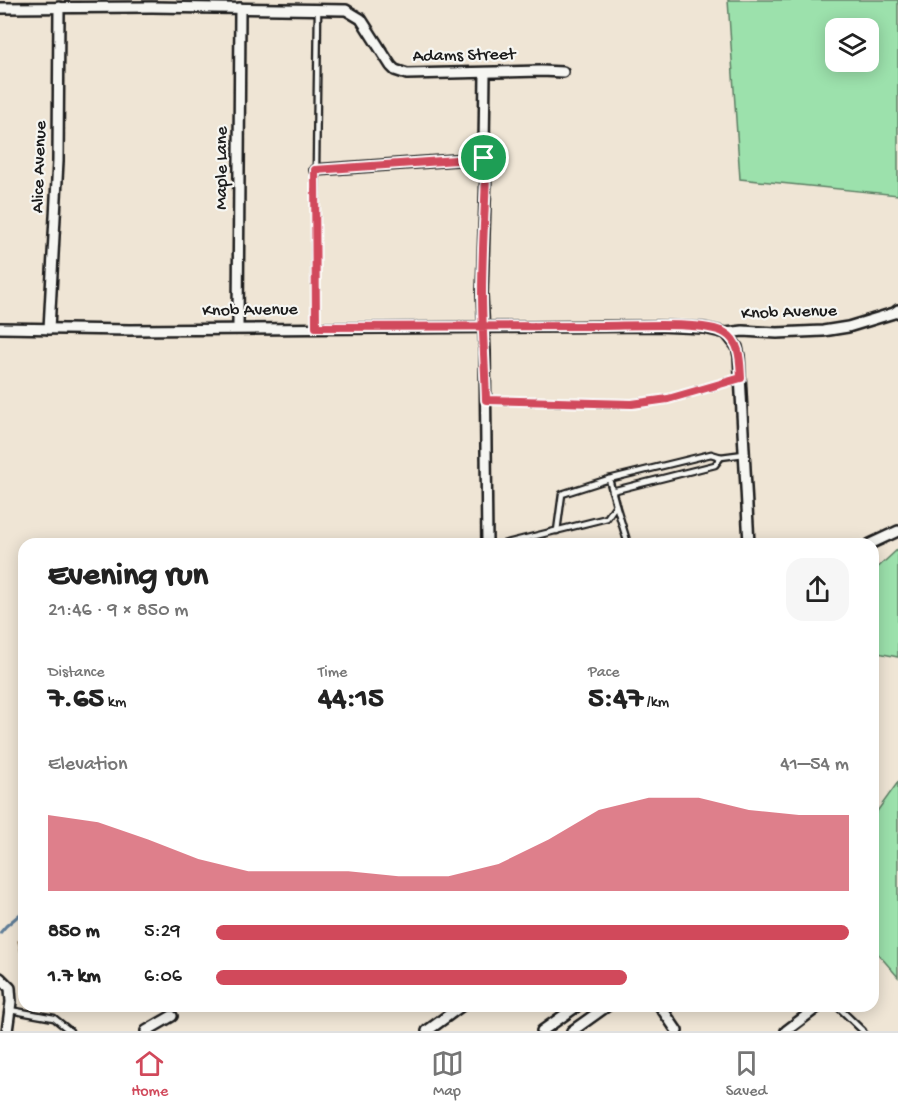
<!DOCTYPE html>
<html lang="en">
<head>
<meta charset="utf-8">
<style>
  :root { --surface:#fff; --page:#f6f6f6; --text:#222; --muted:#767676; --line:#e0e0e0; --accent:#d1495b }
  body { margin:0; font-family:"Gochi Hand",sans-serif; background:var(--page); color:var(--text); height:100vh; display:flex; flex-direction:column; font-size:22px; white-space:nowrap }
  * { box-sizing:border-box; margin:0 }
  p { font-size:20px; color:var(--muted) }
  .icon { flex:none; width:33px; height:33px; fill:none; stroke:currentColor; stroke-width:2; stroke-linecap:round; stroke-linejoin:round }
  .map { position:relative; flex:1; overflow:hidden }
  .drawer { position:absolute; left:18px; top:538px; width:861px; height:474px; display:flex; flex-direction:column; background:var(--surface); border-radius:18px; box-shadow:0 3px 15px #0003 }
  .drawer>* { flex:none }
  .tools { position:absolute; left:825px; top:18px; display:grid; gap:12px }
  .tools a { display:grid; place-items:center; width:54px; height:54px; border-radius:12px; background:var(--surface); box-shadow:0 3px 15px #0003; font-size:30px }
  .pin { position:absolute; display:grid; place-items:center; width:51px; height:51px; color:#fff; margin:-26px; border:3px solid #fff; border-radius:50%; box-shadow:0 2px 6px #0007 }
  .round { display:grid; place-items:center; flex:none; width:63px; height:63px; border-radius:18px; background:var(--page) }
  .overview { display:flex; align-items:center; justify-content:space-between; height:102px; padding:0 30px }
  h1 { font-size:33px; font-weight:700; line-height:45px }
  .stats { display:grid; grid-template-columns:repeat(3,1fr); gap:9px; height:102px; padding:6px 30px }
  .stats div { display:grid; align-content:center }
  .stats b { font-size:30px; font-weight:700 }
  .stats small { font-size:16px; font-weight:400 }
  .stats p { font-size:16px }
  .chart { height:168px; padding:12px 30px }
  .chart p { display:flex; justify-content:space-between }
  .chart svg { width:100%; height:108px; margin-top:6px; fill:var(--accent); opacity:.7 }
  ul { padding:0 30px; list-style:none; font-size:20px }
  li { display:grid; grid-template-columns:96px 72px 1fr; align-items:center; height:45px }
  li i { height:15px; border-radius:8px; background:var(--accent) }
  .tab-bar { display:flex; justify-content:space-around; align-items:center; height:84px; border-top:2px solid var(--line); background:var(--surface); font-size:16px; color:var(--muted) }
  .tab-bar a { display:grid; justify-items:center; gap:3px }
  .tab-bar .current { color:var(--accent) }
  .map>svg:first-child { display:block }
  .green { fill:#9ce1ac; stroke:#5c7e64; stroke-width:1.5; fill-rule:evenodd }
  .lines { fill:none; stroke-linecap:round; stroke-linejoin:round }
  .stream { stroke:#617e98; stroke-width:3 }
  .building { fill:#dfbe91; stroke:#9c8566; stroke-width:1.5 }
  .service-casing { stroke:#1c1c1c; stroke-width:9 }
  .minor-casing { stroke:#1c1c1c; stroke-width:14 }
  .service { stroke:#f6f6f2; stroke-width:4.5 }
  .minor { stroke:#f6f6f2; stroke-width:9 }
  .route-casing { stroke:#fff; stroke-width:12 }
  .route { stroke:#d1495b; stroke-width:8 }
  .labels { text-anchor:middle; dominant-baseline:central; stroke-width:4.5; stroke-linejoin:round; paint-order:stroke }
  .street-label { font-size:18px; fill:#1c1c1c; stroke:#f6f6f2 }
</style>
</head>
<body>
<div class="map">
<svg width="898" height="1031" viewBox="0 0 898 1031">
  <rect width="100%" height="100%" fill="#efe5d5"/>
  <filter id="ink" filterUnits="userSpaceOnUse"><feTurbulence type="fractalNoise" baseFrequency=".0167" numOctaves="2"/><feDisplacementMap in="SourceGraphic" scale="12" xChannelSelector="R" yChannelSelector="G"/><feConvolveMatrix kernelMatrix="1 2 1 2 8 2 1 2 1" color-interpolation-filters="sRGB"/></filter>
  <g filter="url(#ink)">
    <g class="green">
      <path d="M 728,0 L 898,0 L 898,195 L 740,179 ZM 836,28 L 868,28 L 868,62 L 836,62 Z"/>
      <path d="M 898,549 L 898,657 L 873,652 L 873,572 Z"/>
      <path d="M 898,782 L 898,977 L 873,948 L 873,817 Z"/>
    </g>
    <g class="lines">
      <path class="stream" d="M 0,933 L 6,926 L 24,911"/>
    </g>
    <path class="building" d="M 24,940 L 24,957 L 22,957 L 18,941 Z"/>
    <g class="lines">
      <g class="service-casing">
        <g id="service">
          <path d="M 316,327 L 315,248 L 318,9"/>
          <path d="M 486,400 L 632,404 L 668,399 L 741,378"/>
          <path d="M 612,491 L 715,465 L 721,457"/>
          <path d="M 616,505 L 628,544"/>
          <path d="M 557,531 L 562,494 L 609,479 L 711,454 L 721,457 L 744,454"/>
          <path d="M 503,544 L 607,518 L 616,505 L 609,479"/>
          <path d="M 837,1006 L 863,1031"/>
          <path d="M 10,1010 L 54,1018 L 70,1031"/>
        </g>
      </g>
      <g class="minor-casing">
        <g id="minor">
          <path d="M 0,8 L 152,7 L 346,10 L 361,19 L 391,66 L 395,70 L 407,74 L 541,71 L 563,72"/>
          <path d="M 485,73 L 484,147 L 486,172 L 482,295 L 485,351 L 487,544"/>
          <path d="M 315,170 L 484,158"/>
          <path d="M 0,328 L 130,330 L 657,326 L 704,328 L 726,333 L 743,331 L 777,333 L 823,331 L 848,327 L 894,313 L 898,310"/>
          <path d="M 238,328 L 240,8"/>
          <path d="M 49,329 L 58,161 L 59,7"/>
          <path d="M 726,333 L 737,347 L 739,356 L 749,544"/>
          <path d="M 870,544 L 898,531"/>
          <path d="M 0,978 L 10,988 L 11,1002 L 7,1031"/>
          <path d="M 660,1006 L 677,1031"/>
          <path d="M 146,1031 L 172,1016"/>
          <path d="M 427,1031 L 461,1006"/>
          <path d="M 542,1031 L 577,1006"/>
          <path d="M 572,1031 L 607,1006"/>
          <path d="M 786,1031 L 819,1006"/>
        </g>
      </g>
      <use href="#service" class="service"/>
      <use href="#minor" class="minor"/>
    </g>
  </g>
  <g class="lines" filter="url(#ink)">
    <g class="route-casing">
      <path id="route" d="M 484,158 L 315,170 L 316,327 C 412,327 508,326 603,326 C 629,326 705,321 725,333 C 741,342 740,363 741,378 L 668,399 L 632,404 L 486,400 C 485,364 482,329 482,293 C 482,253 485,212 486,172 L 484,158"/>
    </g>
    <use href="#route" class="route"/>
  </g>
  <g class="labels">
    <g class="street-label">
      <text transform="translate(464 56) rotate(-1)">Adams Street</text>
      <text transform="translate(40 167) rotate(-88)">Alice Avenue</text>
      <text transform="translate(222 168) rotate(-90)">Maple Lane</text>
      <text transform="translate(250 311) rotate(-1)">Knob Avenue</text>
      <text transform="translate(789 313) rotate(-2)">Knob Avenue</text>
    </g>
  </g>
</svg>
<div class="tools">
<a><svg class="icon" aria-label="layers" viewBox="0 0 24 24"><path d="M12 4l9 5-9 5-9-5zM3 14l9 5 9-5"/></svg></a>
</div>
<div class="pin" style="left:484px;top:158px;background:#1e9e55"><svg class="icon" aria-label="arrive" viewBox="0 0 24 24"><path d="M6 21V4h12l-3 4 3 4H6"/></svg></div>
<section class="drawer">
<div class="overview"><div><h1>Evening run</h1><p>21:46 · 9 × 850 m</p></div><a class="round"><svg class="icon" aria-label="share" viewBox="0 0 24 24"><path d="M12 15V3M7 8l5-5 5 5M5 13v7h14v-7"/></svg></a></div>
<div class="stats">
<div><p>Distance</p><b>7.65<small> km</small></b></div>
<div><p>Time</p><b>44:15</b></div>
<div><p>Pace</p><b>5:47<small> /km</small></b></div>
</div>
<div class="chart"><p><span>Elevation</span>41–54 m</p>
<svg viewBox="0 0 160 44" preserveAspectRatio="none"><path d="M0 44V13L10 16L20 23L30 31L40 36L50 36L60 36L70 38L80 38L90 33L100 23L110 11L120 6L130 6L140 11L150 13L160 13V44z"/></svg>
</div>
<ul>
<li><b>850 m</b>5:29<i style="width:100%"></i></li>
<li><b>1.7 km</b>6:06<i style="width:65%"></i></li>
</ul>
</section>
</div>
<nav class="tab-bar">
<a class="current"><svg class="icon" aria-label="home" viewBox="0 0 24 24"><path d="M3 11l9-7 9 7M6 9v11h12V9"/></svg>Home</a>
<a><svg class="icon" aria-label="map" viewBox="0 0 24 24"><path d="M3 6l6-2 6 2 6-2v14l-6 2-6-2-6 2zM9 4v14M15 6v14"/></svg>Map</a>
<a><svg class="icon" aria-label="saved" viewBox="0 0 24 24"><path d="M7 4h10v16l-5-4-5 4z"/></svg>Saved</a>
</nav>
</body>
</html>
